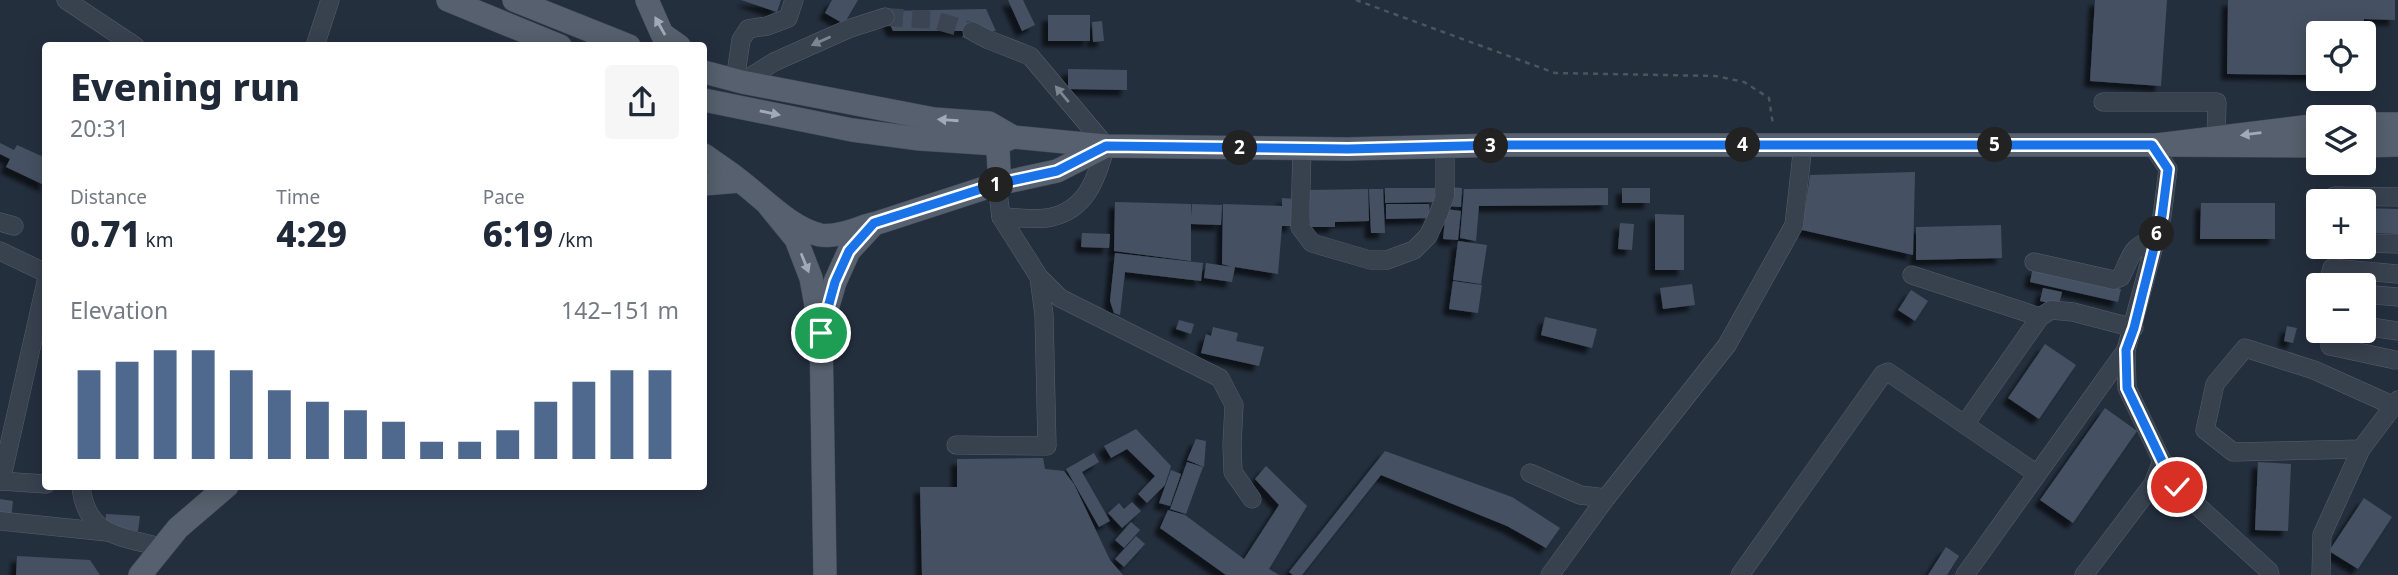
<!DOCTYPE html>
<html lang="en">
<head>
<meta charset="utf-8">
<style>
  :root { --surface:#fff; --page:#f6f6f7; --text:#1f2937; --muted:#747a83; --accent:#4f688e }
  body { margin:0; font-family:"Noto Sans",sans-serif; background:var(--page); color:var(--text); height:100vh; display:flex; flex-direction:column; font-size:26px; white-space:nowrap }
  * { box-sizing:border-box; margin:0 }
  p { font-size:23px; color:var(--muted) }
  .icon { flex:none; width:38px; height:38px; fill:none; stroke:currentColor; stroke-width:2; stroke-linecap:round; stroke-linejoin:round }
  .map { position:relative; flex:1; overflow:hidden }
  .sheet { position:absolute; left:42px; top:42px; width:665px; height:448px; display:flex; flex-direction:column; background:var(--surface); border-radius:7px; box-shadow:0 4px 18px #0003 }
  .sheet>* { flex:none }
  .tools { position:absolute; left:2306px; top:21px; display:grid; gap:14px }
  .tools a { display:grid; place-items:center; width:70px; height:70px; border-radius:7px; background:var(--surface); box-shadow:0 4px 18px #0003; font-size:35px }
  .pin { position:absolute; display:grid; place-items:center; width:60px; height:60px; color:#fff; margin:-30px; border:4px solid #fff; border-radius:50%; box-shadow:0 2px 7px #0007 }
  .km { position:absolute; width:35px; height:35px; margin:-18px; border-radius:50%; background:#222; color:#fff; font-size:19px; line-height:35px; text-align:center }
  .round { display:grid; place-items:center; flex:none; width:74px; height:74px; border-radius:7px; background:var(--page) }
  .head { display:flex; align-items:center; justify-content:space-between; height:119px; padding:0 28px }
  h1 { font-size:38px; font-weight:800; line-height:52px }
  .figures { display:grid; grid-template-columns:repeat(3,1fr); gap:10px; height:119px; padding:7px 28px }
  .figures div { display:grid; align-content:center }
  .figures b { font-size:35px; font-weight:800 }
  .figures small { font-size:19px; font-weight:400 }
  .figures p { font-size:19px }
  .chart { height:196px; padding:14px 28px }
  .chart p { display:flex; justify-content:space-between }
  .chart svg { width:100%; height:126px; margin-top:7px; stroke:var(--accent); stroke-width:6 }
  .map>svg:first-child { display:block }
  .building { fill:#455162; filter:url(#shadow) }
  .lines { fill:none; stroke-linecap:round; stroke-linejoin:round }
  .minor-tunnel { stroke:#3a4453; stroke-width:18; stroke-dasharray:18 9; stroke-linecap:butt }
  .minor-casing { stroke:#565f6c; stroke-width:19 }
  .major-casing { stroke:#414a57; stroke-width:24 }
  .path { stroke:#44595c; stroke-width:2.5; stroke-dasharray:5 5; stroke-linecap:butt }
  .minor { stroke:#38414e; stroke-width:18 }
  .major { stroke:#56606e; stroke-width:23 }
  .oneway { fill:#a1aab7 }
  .oneway2 { fill:#7c8592 }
  .route-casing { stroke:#fff; stroke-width:14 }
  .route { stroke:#1a73e8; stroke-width:9 }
</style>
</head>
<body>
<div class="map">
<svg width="2398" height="575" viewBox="0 0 2398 575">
  <defs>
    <filter id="shadow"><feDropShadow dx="-6" dy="6" stdDeviation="2" flood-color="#0009"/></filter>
  </defs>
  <rect width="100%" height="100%" fill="#242f3e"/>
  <g class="building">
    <path d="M 741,0 L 781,0 L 777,12 Z"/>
    <path d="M 832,0 L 858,0 L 844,24 L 825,13 Z"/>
    <path d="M 1008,0 L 1023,0 L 1035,25 L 1022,31 Z"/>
    <path d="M 2095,0 L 2167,0 L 2161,86 L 2090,81 Z"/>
    <path d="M 2228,0 L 2395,0 L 2395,20 L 2364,19 L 2364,33 L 2319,33 L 2319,75 L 2227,74 Z"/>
    <path d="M 986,9 L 996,31 L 893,31 L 884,11 Z"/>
    <rect x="1048" y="15" width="42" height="26"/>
    <path d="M 1102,21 L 1104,41 L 1093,42 L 1092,22 Z"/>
    <path d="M 1068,69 L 1127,70 L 1127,90 L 1068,89 Z"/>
    <path d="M 0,143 L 14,150 L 17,145 L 46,158 L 46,186 L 6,167 L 10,159 L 0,154 Z"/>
    <path d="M 1915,172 L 1913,255 L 1802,230 L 1810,175 Z"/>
    <path d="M 1447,187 L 1462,188 L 1461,207 L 1445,206 Z"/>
    <path d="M 1385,188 L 1435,188 L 1435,202 L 1385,203 Z"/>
    <path d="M 1608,188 L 1608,205 L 1479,206 L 1476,241 L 1460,238 L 1464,189 Z"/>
    <rect x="1622" y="188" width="28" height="15"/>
    <path d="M 1368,189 L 1369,221 L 1335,222 L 1335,227 L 1310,227 L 1309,190 Z"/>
    <path d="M 1369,189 L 1383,189 L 1385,233 L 1371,233 Z"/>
    <path d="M 1282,198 L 1294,199 L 1293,226 L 1282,226 L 1278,274 L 1235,267 L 1232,282 L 1204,278 L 1206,263 L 1232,267 L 1222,264 L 1223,204 L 1282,206 Z"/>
    <path d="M 1115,202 L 1191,204 L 1191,217 L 1192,204 L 1222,205 L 1221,225 L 1191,224 L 1191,261 L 1114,251 Z"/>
    <path d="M 2201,203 L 2275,203 L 2275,239 L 2200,239 Z"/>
    <path d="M 1386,204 L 1429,204 L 1430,218 L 1386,219 Z"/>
    <path d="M 2364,208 L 2398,209 L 2398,234 L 2364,233 Z"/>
    <path d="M 1446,209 L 1461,211 L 1458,240 L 1443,239 Z"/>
    <path d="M 1655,214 L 1684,215 L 1684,270 L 1655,270 Z"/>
    <path d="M 1620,223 L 1634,224 L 1632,250 L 1618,249 Z"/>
    <path d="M 2001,225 L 2002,258 L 1916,260 L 1916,227 Z"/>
    <path d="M 1082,233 L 1110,234 L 1109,248 L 1081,247 Z"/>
    <path d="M 1458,241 L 1487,245 L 1481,284 L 1453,280 Z"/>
    <path d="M 1115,253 L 1203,263 L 1201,281 L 1125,272 L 1120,315 L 1114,313 L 1110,301 Z"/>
    <path d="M 2033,268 L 2121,289 L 2118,302 L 2030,282 Z"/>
    <path d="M 1453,281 L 1482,285 L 1478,313 L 1449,309 Z"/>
    <path d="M 1692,284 L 1695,305 L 1663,309 L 1660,288 Z"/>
    <path d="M 2043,288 L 2062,292 L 2059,305 L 2040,301 Z"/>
    <path d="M 1911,290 L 1928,301 L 1915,321 L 1898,310 Z"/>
    <path d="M 1545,317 L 1597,329 L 1592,348 L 1541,335 Z"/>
    <path d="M 1179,320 L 1194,324 L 1191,334 L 1176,329 Z"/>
    <path d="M 2287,326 L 2297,328 L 2293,343 L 2284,341 Z"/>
    <path d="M 1213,327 L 1238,333 L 1236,341 L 1264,347 L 1259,366 L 1201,353 L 1206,334 L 1211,336 Z"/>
    <path d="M 2045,344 L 2076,365 L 2039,419 L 2008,398 Z"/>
    <path d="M 2105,408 L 2137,431 L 2073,523 L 2040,500 Z"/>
    <path d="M 1136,429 L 1171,466 L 1165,485 L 1147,503 L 1138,494 L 1155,476 L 1127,449 L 1111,458 L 1104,446 Z"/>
    <path d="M 1196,439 L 1206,441 L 1204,467 L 1187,460 Z"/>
    <path d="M 1385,451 L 1512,497 L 1560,528 L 1546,548 L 1507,526 L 1381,475 L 1302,575 L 1293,575 L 1289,572 Z"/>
    <path d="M 1094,453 L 1099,462 L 1082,472 L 1110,521 L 1099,527 L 1066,469 Z"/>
    <path d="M 1043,458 L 1045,469 L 1064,471 L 1074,484 L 1110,560 L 1123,575 L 922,575 L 920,487 L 957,487 L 957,459 Z"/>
    <path d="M 1187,462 L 1203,467 L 1186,514 L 1170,509 Z"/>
    <path d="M 2258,462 L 2291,464 L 2288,531 L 2255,530 Z"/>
    <path d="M 1266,466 L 1307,506 L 1269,569 L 1279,575 L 1226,575 L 1160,528 L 1168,510 L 1185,515 L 1244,559 L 1279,505 L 1255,479 Z"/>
    <path d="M 1171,470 L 1181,474 L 1170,506 L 1159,503 Z"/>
    <path d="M 2364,498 L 2392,517 L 2358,569 L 2329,551 Z"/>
    <path d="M 0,499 L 13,501 L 11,518 L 0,517 Z"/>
    <path d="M 1132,502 L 1141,511 L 1122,528 L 1108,513 L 1119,503 L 1124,509 Z"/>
    <path d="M 106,514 L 140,516 L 138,531 L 105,529 Z"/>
    <path d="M 1131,522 L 1140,530 L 1124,548 L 1115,540 Z"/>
    <path d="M 1136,536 L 1145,544 L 1124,567 L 1115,559 Z"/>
    <path d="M 1946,547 L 1959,556 L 1947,575 L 1928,575 Z"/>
    <path d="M 17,556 L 90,560 L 100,575 L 16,575 Z"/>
  </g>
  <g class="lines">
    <path class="minor-tunnel" d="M 885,17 L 934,20 L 972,31"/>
    <g class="minor-casing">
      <g id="minor">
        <path d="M 66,0 L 135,46"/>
        <path d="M 972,31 L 989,40 L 1030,56 L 1106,146 C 1096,178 1088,208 1052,217 C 1037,221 1017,217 1001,217"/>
        <path d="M 315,46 L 330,0"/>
        <path d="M 735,80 L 741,40 L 748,29 L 767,26 L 788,18 L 794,0"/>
        <path d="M 742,82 L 774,62 L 848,29 L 885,17"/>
        <path d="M 2103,102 L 2217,102 L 2216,138"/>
        <path d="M 1302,148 L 1300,227 L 1312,243 L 1370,260 L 1387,260 L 1414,250 L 1428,236 L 1438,215 L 1445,196 L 1445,147"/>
        <path d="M 997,184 L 1001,217 L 1039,277 L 1060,298 L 1220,378 L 1234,405 L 1232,445 L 1233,472 L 1252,499"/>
        <path d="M 2334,201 L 2334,196 L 2398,197"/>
        <path d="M 0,222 L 14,226"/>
        <path d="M 2364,243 L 2398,244"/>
        <path d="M 0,251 L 46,273"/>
        <path d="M 2034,262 L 2114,280 L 2121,277 C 2133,253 2129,248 2157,237"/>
        <path d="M 1912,275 L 2040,317"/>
        <path d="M 2328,285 L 2332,268 L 2398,274"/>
        <path d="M 2364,294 L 2398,297"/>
        <path d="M 2364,326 L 2398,331"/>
        <path d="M 2334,331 L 2330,346 L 2395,360"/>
        <path d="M 2126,350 L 2127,388 L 2162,461 L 2177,487 L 2269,571 L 2270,575"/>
        <path d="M 2394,406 L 2314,370 L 2245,348 L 2215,384 L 2205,430 L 2233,452 L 2361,449 L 2398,400"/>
        <path d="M 1965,424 L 2040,317 L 2051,310 L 2073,312 L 2134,328"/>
        <path d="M 956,445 L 1047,446 L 1044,315 L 1039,277"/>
        <path d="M 1530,473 L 1580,495 L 1606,498"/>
        <path d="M 0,481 L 46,484"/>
        <path d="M 1,481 L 46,282"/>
        <path d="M 81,486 C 86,536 120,536 160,547"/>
        <path d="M 0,521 L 107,532"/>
        <path d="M 1550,575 L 1606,498 L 1727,345 L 1794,225 L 1803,145"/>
        <path d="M 1740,575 L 1883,374 L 1888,372 L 2037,474"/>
        <path d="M 1965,575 L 2126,350 L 2162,216 L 2168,169 L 2152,145"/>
        <path d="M 2084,575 L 2153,484 L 2162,461"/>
        <path d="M 2321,575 L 2322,535 L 2361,449"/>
      </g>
    </g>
    <g class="major-casing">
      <g id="major">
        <path d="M 448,0 L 560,46"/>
        <path d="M 514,0 L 629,46"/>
        <path d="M 647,0 L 662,34 L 679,46"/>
        <path d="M 704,72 L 742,82 L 934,119 L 989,123 L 1013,137 L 1106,146 L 1347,149 L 1502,145 L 2157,145"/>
        <path d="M 704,100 L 852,130 L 920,139 L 997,144 L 1013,137"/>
        <path d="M 2364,124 L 2398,124"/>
        <path d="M 2319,125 L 2157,145 L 2319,146"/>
        <path d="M 997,128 L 999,170 L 997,184"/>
        <path d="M 2364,146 L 2398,145"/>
        <path d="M 704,155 C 715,163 728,171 739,180 C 763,198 790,228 820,235 C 837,238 857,228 873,224"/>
        <path d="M 704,184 L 740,181"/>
        <path d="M 769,206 L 796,239 L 811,278 L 821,333 L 825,575"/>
        <path d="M 822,326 L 835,282 L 849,251 L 874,224 L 997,184 L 1057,171 L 1106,146"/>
        <path d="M 140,575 L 178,528 L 227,486"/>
      </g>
    </g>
    <path class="path" d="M 1356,0 L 1555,73 L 1716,76 L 1744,82 L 1769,98 L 1773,125"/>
    <use href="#minor" class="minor"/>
    <use href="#major" class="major"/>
  </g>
  <defs><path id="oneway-solid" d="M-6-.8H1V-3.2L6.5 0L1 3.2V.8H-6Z" transform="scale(1.75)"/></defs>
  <g class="oneway">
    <use href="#oneway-solid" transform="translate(660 26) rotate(-119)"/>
    <use href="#oneway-solid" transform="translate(770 113) rotate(12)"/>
    <use href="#oneway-solid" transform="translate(948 120) rotate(-176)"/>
    <use href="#oneway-solid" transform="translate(2251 134) rotate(173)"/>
    <use href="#oneway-solid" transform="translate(805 263) rotate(68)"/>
  </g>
  <g class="oneway2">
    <use href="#oneway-solid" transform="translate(821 41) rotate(156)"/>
    <use href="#oneway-solid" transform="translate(1062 94) rotate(-130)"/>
  </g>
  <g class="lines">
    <g class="route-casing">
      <path id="route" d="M 821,333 L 835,282 L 849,251 L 874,223 L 997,184 L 1057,171 L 1106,146 L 1348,149 L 1502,145 L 2152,145 L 2168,169 L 2162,216 L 2134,328 L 2126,350 L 2127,388 L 2162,461 L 2177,487"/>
    </g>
    <use href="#route" class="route"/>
  </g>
</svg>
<div class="tools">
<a><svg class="icon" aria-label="locate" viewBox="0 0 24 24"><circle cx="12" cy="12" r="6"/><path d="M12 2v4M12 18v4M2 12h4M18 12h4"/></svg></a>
<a><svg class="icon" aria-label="layers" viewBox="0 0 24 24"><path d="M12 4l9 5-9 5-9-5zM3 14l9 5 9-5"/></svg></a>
<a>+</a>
<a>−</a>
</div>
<div class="pin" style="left:821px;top:333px;background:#1e9e55"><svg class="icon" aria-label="arrive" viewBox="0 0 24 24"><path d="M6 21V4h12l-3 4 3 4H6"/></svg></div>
<div class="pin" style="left:2177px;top:487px;background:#d93025"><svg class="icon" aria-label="check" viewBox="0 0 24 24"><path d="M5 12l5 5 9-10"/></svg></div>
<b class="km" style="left:996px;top:185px">1</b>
<b class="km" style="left:1240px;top:148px">2</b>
<b class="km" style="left:1491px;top:146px">3</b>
<b class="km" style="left:1743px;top:145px">4</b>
<b class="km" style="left:1995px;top:145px">5</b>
<b class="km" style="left:2157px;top:234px">6</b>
<section class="sheet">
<div class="head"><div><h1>Evening run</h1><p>20:31</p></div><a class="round"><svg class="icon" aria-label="share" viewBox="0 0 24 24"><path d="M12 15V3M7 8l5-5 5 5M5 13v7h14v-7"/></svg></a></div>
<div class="figures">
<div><p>Distance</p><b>0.71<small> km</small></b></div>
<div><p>Time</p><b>4:29</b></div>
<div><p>Pace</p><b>6:19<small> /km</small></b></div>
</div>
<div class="chart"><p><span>Elevation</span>142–151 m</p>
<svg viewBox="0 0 160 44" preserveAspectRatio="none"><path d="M5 44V13M15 44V10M25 44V6M35 44V6M45 44V13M55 44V20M65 44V24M75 44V27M85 44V31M95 44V38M105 44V38M115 44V34M125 44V24M135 44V17M145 44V13M155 44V13"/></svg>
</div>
</section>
</div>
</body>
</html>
